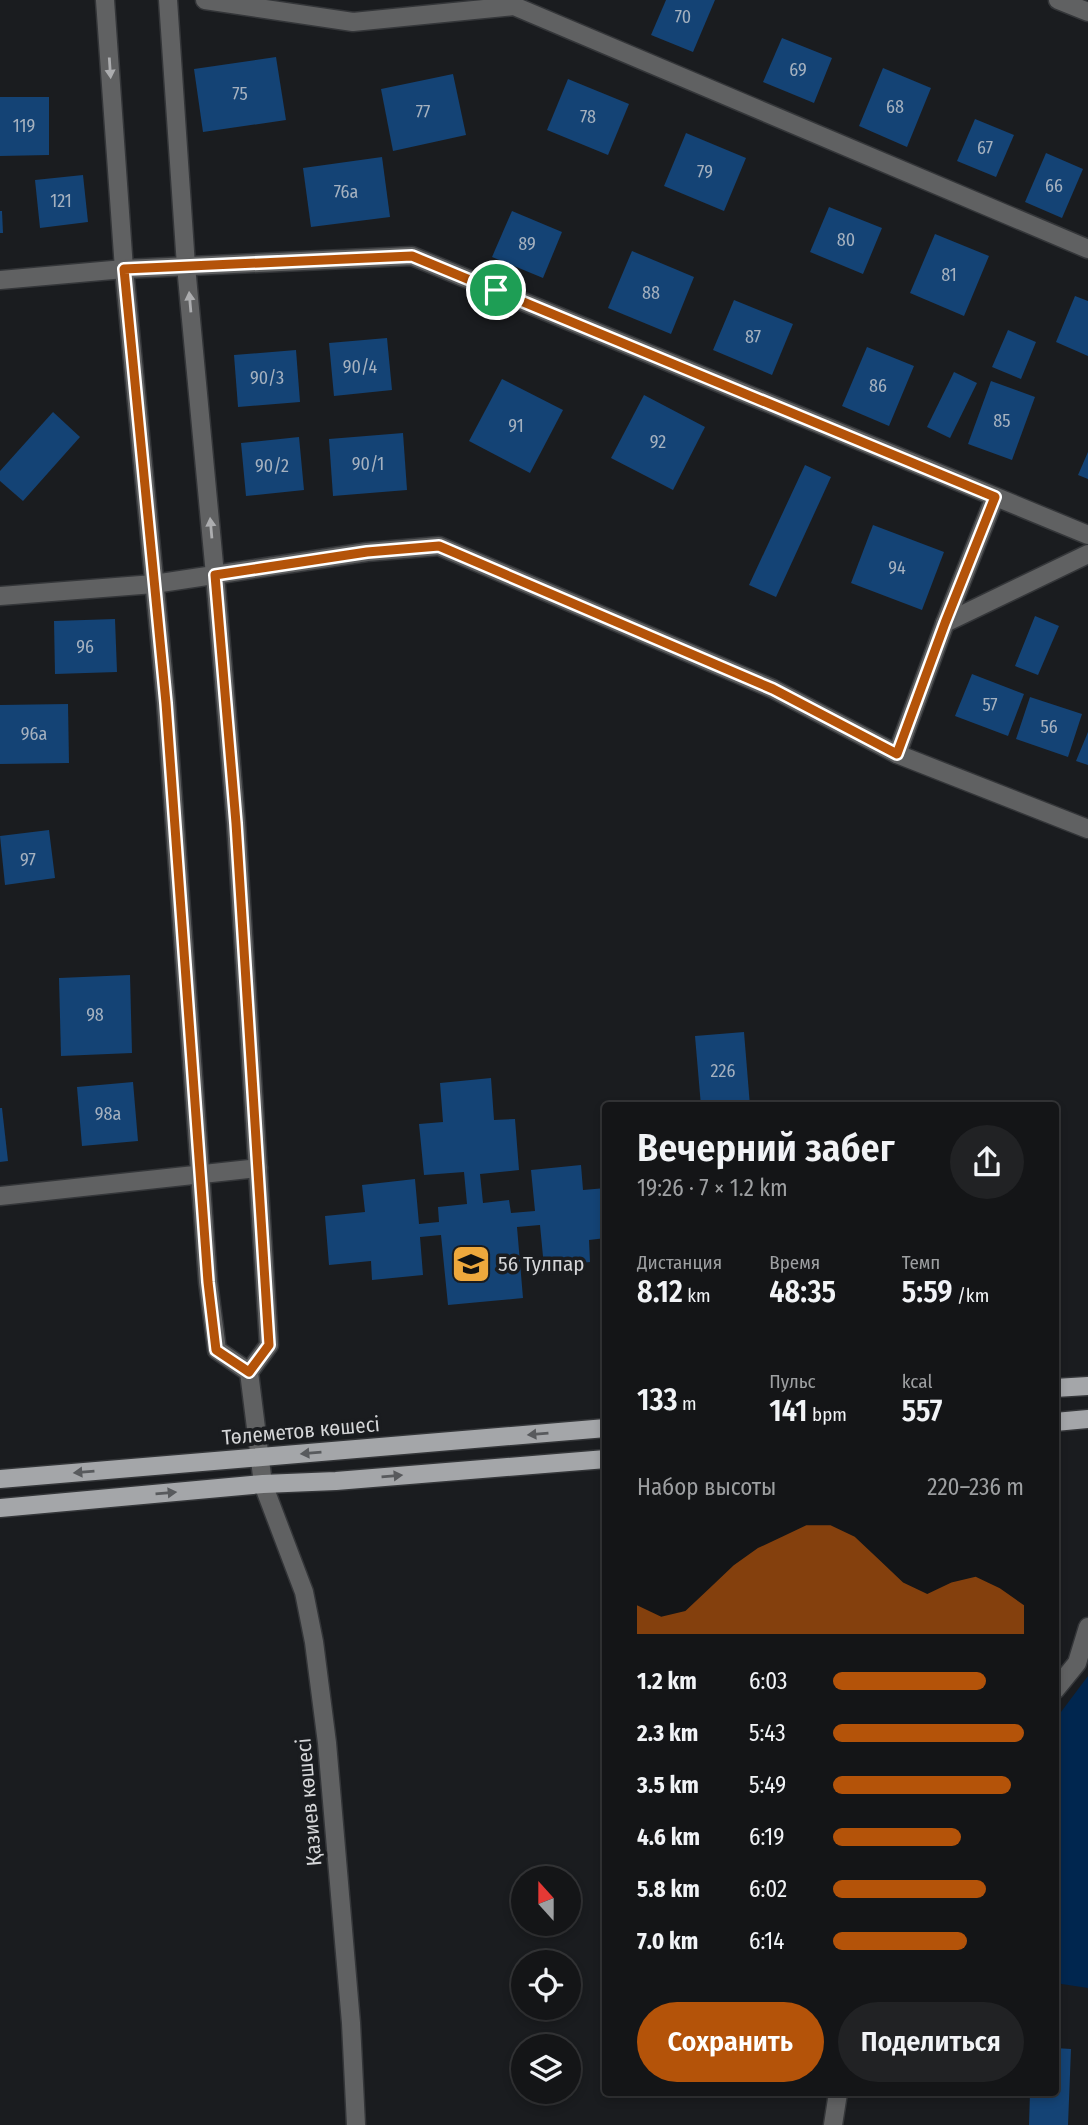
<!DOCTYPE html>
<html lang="ru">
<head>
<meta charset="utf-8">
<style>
  :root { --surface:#141517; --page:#212224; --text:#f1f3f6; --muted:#9d9fa1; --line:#333436; --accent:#b45309 }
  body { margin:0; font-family:"Fira Sans Condensed",sans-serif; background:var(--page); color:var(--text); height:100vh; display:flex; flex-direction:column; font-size:26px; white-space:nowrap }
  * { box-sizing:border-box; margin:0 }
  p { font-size:23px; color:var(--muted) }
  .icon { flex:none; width:38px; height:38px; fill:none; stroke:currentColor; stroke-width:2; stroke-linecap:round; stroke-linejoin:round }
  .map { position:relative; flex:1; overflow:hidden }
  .panel { position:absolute; left:602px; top:1102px; width:457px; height:994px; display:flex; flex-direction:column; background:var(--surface); border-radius:7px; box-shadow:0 4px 10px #0003,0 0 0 2px var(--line) }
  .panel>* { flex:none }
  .needle { width:46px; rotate:339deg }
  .controls { position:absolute; left:511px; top:1866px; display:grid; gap:14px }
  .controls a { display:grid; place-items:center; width:70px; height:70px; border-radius:50%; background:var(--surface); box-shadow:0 4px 10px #0003,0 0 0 2px var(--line); font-size:35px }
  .pin { position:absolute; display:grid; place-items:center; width:60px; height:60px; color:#fff; margin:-30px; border:4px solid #fff; border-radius:50%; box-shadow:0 2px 7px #0007 }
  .round { display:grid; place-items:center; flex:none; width:74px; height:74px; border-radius:37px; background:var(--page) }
  .summary { display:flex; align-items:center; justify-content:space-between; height:119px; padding:0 35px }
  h1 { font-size:38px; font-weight:600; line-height:52px }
  .stats { display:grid; grid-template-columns:repeat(3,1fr); gap:10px; height:119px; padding:7px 35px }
  .stats div { display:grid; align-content:center }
  .stats b { font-size:30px; font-weight:600 }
  .stats small { font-size:19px; font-weight:400 }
  .stats p { font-size:19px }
  .chart { height:196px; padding:14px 35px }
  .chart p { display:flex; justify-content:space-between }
  .chart svg { width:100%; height:126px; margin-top:7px; fill:var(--accent); opacity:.7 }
  .primary-button { display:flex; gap:14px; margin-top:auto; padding:14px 35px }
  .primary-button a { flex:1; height:80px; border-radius:42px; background:var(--accent); color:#fff; font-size:28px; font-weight:600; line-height:80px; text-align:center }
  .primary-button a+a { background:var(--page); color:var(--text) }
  ul { padding:0 35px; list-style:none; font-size:23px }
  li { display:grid; grid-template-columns:112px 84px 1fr; align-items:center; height:52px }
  li i { height:18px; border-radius:9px; background:var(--accent) }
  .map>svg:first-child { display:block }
  .green { fill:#00264f }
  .building { fill:#144375 }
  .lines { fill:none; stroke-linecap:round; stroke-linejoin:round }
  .minor-casing { stroke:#343639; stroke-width:21 }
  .major-casing { stroke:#343639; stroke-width:21 }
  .minor { stroke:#606162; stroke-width:18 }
  .major { stroke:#a4a6a9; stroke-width:18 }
  .oneway { fill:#acadaf }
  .oneway2 { fill:#585a5d }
  .route-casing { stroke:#fff; stroke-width:14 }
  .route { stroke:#b45309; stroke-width:9 }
  .labels { text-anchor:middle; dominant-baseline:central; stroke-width:7; stroke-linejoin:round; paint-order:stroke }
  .number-label { font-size:18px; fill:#a5b1bf }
  .poi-label { font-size:21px; fill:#d5d6d8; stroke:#1a1c1f; text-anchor:start }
  .street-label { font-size:21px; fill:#d5d6d8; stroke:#1a1c1f }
</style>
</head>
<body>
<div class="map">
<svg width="1088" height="2125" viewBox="0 0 1088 2125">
  <rect width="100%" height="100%" fill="#1a1c1f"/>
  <path class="green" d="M 1088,1676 L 1088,1988 L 1055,1983 L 1055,1720 Z"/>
  <g class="building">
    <path d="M 666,0 L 715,0 L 693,52 L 651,35 Z"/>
    <path d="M 782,38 L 832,58 L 814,103 L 763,82 Z"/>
    <path d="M 276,57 L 286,120 L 203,132 L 194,69 Z"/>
    <path d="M 883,68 L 931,88 L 907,147 L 859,126 Z"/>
    <path d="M 453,74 L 466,135 L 393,151 L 381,89 Z"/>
    <path d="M 568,79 L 629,104 L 608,155 L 547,130 Z"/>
    <path d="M 0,97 L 49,97 L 49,155 L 0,156 Z"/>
    <path d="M 975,119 L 1014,135 L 996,177 L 957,161 Z"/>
    <path d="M 686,133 L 746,158 L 724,211 L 664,186 Z"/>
    <path d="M 1046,153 L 1083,169 L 1062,218 L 1025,202 Z"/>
    <path d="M 382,157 L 390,217 L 311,227 L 303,168 Z"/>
    <path d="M 83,175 L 88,222 L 40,228 L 35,180 Z"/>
    <path d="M 829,207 L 882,228 L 863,274 L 810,252 Z"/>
    <path d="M 0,211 L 2,211 L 3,233 L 0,233 Z"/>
    <path d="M 512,211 L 562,232 L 543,278 L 492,257 Z"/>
    <path d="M 935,234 L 989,256 L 964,316 L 910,293 Z"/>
    <path d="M 632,251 L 694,277 L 671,334 L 608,308 Z"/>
    <path d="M 1075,296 L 1088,301 L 1088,356 L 1056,342 Z"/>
    <path d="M 734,300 L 793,324 L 772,375 L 713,350 Z"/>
    <path d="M 1008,330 L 1036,342 L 1021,379 L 992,367 Z"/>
    <path d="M 387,338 L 392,390 L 334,396 L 329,343 Z"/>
    <path d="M 867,347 L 914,366 L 889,426 L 842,406 Z"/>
    <path d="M 296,350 L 300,402 L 238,407 L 234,355 Z"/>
    <path d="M 954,372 L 977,383 L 950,438 L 927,427 Z"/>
    <path d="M 502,379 L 563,410 L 530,473 L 469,441 Z"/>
    <path d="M 991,381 L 1035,397 L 1012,460 L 968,444 Z"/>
    <path d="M 644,395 L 705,427 L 673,490 L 611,458 Z"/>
    <path d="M 53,412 L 80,437 L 23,501 L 0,481 L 0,471 Z"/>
    <path d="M 403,433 L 407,490 L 333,496 L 329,439 Z"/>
    <path d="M 299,437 L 304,490 L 246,496 L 241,443 Z"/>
    <path d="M 1088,452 L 1088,479 L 1078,475 Z"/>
    <path d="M 805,465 L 831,477 L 776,597 L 749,585 Z"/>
    <path d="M 873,525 L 944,552 L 922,610 L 851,583 Z"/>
    <path d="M 1035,616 L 1059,626 L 1038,675 L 1015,666 Z"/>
    <path d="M 115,619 L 117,672 L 55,674 L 54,621 Z"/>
    <path d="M 972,674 L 1024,694 L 1008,736 L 955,716 Z"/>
    <path d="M 1030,697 L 1082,714 L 1068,757 L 1016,739 Z"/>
    <path d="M 68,704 L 69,763 L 0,764 L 0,705 Z"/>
    <path d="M 1088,732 L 1088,765 L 1076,761 Z"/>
    <path d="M 49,830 L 55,878 L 5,885 L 0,836 Z"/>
    <path d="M 130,975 L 132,1053 L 61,1056 L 59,978 Z"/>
    <path d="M 744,1032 L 750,1106 L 701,1106 L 695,1036 Z"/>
    <path d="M 491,1078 L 494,1120 L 515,1119 L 519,1170 L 480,1174 L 483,1203 L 509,1200 L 511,1213 L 535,1211 L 531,1170 L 581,1165 L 583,1190 L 606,1188 L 606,1238 L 589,1240 L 590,1262 L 544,1267 L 540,1225 L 517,1227 L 523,1298 L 448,1305 L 441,1235 L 420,1237 L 423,1275 L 372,1280 L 371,1261 L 329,1265 L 325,1216 L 365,1212 L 362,1185 L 415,1179 L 419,1224 L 439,1222 L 438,1207 L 467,1204 L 464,1172 L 424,1175 L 419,1124 L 443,1122 L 440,1083 Z"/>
    <path d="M 133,1082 L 138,1141 L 82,1146 L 77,1087 Z"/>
    <path d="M 0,1108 L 2,1108 L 8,1161 L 0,1162 Z"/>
    <path d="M 1055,2048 L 1071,2049 L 1068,2125 L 1029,2125 L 1030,2093 L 1055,2093 Z"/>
  </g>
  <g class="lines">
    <g class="minor-casing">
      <g id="minor">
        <path d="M 105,0 L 124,269 L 166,703 L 208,1282 L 217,1350 L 249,1372"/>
        <path d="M 168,0 L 186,266 L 215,575 L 236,823 L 269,1345 L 249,1372 L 263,1484 L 304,1592 L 314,1642 L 327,1743 L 351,2023 L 356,2125"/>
        <path d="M 205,0 L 353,22 L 514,6 L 1088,249"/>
        <path d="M 1058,0 L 1088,12"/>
        <path d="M 0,280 L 124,269 L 412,256 L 1088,535"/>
        <path d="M 0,596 L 154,584 L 367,552 L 439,546 L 773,689 L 897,754 L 1088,829"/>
        <path d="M 945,623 L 1088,554"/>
        <path d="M 897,754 L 945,623 L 995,497"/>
        <path d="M 0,1196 L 258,1168"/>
        <path d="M 1055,1690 L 1077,1663 L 1088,1627"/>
        <path d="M 833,2125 L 838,2093"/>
      </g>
    </g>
    <g class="major-casing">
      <g id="major">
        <path d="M 1055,1388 L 1088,1386"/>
        <path d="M 1055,1422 L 1088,1419"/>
        <path d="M 0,1479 L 606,1428"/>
        <path d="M 0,1508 L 263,1484 L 336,1481 L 606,1459"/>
      </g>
    </g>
    <use href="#minor" class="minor"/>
    <use href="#major" class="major"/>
  </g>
  <defs><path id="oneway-solid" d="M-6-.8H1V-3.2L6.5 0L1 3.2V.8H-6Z" transform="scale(1.75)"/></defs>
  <g class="oneway">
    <use href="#oneway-solid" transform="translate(110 68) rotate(86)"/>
    <use href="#oneway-solid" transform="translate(190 302) rotate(-95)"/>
    <use href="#oneway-solid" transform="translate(211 528) rotate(-95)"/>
  </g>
  <g class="oneway2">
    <use href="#oneway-solid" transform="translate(538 1434) rotate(175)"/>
    <use href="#oneway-solid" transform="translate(311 1453) rotate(175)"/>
    <use href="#oneway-solid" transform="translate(84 1472) rotate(175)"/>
    <use href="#oneway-solid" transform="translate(392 1476) rotate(-5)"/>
    <use href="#oneway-solid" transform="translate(166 1493) rotate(-5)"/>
  </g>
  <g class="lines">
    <g class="route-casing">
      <path id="route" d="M 412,256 L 995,497 L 945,623 L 897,754 L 773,689 L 439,546 L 367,552 L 215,575 L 236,823 L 269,1345 L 249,1372 L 216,1350 L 208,1282 L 166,703 L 124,269 Z"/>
    </g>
    <use href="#route" class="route"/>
  </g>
  <defs>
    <g id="school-square" transform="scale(2.0125)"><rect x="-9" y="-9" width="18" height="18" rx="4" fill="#eea83c" stroke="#1a1c1f"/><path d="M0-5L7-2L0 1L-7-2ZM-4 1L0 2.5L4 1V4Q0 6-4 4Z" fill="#111"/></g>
  </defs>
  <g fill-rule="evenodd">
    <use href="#school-square" x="471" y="1264"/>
  </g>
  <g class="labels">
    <g class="number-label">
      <text x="683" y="17">70</text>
      <text x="798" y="70">69</text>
      <text x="240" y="94">75</text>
      <text x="895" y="107">68</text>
      <text x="423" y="112">77</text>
      <text x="588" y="117">78</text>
      <text x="24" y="126">119</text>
      <text x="985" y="148">67</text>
      <text x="705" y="172">79</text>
      <text x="1054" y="186">66</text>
      <text x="346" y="192">76а</text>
      <text x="61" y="201">121</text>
      <text x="846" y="240">80</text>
      <text x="527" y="244">89</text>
      <text x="949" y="275">81</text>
      <text x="651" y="293">88</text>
      <text x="753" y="337">87</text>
      <text x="360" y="367">90/4</text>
      <text x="267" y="378">90/3</text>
      <text x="878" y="386">86</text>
      <text x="1002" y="421">85</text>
      <text x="516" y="426">91</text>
      <text x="658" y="442">92</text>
      <text x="368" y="464">90/1</text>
      <text x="272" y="466">90/2</text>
      <text x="897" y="568">94</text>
      <text x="85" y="647">96</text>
      <text x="990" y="705">57</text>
      <text x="1049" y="727">56</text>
      <text x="34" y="734">96а</text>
      <text x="28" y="860">97</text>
      <text x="95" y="1015">98</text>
      <text x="723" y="1071">226</text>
      <text x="108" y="1114">98а</text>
    </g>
    <g class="poi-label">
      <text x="498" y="1264">56 Тулпар</text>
    </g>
    <g class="street-label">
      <text transform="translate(301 1431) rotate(-5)">Төлеметов көшесі</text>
      <text transform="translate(309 1802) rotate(-95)">Қазиев көшесі</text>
    </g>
  </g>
</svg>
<div class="controls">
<a><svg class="needle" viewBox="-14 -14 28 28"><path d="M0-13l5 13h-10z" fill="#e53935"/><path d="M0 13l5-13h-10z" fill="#9d9fa1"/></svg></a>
<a><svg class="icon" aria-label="locate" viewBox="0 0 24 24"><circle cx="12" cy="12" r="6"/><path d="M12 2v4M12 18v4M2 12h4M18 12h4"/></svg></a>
<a><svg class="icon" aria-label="layers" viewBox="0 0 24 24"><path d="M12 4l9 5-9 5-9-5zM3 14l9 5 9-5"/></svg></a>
</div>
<div class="pin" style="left:496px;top:290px;background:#1e9e55"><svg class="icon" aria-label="arrive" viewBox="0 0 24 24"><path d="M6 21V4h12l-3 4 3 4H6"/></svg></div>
<section class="panel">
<div class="summary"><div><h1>Вечерний забег</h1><p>19:26 · 7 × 1.2 km</p></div><a class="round"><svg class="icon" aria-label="share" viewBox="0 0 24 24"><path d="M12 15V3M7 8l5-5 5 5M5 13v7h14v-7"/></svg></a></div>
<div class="stats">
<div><p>Дистанция</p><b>8.12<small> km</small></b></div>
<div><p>Время</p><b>48:35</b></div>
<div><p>Темп</p><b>5:59<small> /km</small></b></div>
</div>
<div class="stats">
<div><b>133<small> m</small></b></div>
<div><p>Пульс</p><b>141<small> bpm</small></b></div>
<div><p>kcal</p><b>557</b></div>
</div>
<div class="chart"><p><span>Набор высоты</span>220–236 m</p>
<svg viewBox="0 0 160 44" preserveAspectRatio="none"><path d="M0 44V34L10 38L20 36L30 28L40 20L50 14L60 10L70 6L80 6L90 10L100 18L110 26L120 30L130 26L140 24L150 28L160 34V44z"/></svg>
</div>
<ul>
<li><b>1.2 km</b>6:03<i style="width:80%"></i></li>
<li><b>2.3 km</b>5:43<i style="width:100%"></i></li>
<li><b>3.5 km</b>5:49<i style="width:93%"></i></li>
<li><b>4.6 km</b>6:19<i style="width:67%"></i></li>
<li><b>5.8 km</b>6:02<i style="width:80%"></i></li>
<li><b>7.0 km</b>6:14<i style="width:70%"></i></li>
</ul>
<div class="primary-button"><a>Сохранить</a><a>Поделиться</a></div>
</section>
</div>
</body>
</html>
